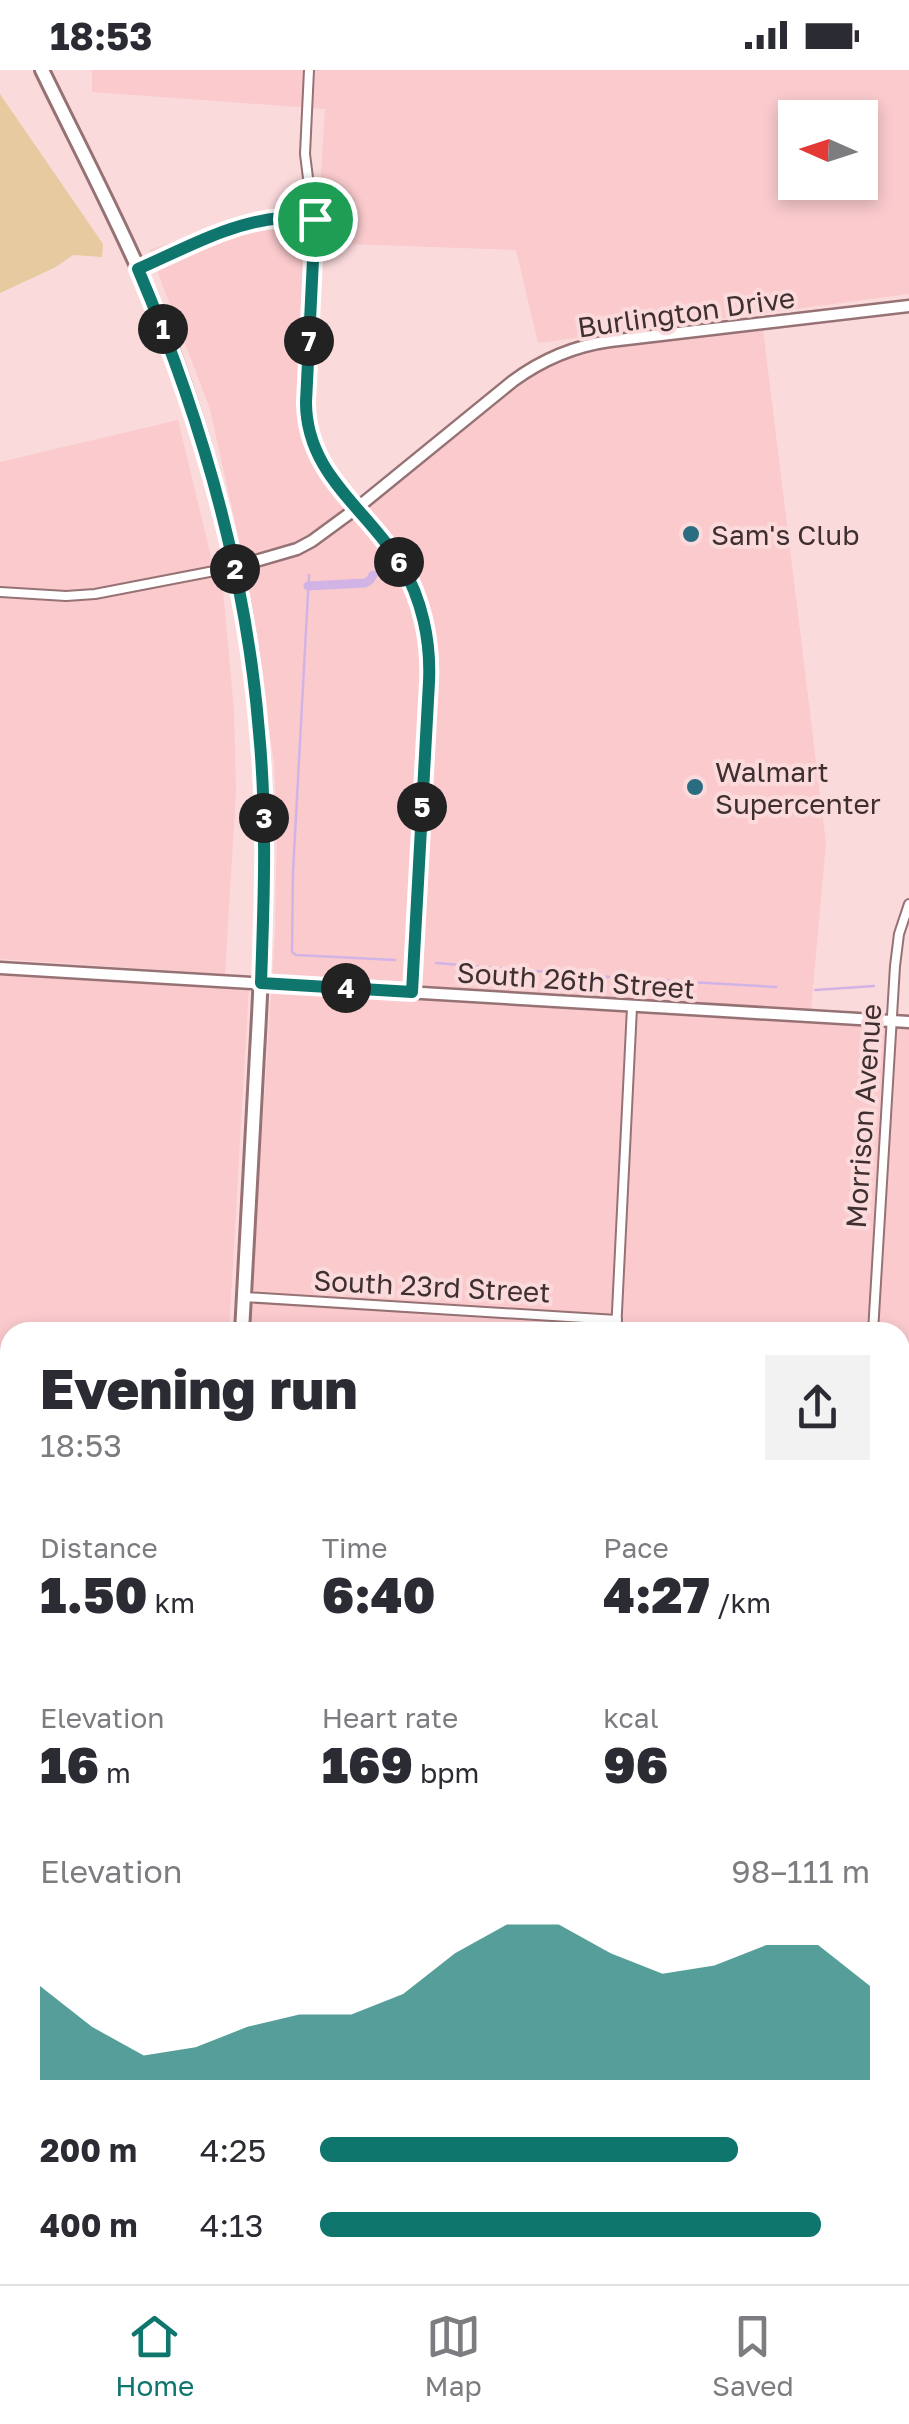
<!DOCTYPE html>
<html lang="en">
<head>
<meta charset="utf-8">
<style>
  :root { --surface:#fff; --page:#f2f2f3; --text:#2b2b33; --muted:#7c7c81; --line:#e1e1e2; --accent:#0f766e }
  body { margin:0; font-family:"Golos Text",sans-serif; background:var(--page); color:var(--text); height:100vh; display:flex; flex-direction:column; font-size:38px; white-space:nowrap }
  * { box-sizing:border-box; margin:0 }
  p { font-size:32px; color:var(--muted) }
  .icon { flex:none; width:55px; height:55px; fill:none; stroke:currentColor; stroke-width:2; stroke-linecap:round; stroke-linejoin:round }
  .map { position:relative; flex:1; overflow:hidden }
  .sheet { position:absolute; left:0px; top:1252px; width:910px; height:962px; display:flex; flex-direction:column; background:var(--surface); border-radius:30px 30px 0 0; box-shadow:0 5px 15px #0003 }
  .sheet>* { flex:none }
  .needle { width:65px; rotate:273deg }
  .tools { position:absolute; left:778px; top:30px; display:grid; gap:20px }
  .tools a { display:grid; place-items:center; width:100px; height:100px; border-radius:0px; background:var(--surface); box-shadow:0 5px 15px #0003; font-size:50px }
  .pin { position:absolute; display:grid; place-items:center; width:85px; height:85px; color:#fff; margin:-42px; border:5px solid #fff; border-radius:50%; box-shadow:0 2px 10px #0007 }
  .km { position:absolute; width:50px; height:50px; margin:-25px; border-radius:50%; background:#222; color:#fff; font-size:28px; line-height:50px; text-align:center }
  .round { display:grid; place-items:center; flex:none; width:105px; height:105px; border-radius:0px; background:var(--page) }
  .headline { display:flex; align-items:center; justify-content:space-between; height:170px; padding:0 40px }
  h1 { font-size:55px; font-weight:800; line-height:75px }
  .figures { display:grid; grid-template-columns:repeat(3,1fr); gap:15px; height:170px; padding:10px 40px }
  .figures div { display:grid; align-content:center }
  .figures b { font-size:50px; font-weight:800 }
  .figures small { font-size:28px; font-weight:400 }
  .figures p { font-size:28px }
  .chart { height:280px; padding:20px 40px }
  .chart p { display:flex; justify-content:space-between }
  .chart svg { width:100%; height:180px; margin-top:10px; fill:var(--accent); opacity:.7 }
  ul { padding:0 40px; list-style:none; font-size:32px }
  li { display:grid; grid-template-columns:160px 120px 1fr; align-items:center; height:75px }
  li i { height:25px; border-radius:12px; background:var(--accent) }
  .status { display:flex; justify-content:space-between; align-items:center; height:70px; padding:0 50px; background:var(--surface); direction:ltr }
  .status svg { height:28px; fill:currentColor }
  .tab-bar { display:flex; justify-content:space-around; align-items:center; height:140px; border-top:2px solid var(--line); background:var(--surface); font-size:28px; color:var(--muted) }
  .tab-bar a { display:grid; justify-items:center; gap:5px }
  .tab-bar .selected { color:var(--accent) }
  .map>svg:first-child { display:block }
  .built { fill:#facacd; fill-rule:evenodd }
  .green { fill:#e8caa0 }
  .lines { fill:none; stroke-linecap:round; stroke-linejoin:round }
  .stream { stroke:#d2b3e5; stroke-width:2.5 }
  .canal { stroke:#d2b3e5; stroke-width:9 }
  .minor-casing { stroke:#967275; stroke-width:12 }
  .tertiary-casing { stroke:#967275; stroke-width:15 }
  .secondary-casing { stroke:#967275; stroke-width:16 }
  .primary-casing { stroke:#967275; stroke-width:18 }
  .minor { stroke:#fff; stroke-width:8 }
  .tertiary { stroke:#fff; stroke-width:10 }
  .secondary { stroke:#fff; stroke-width:11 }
  .primary { stroke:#fff; stroke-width:12 }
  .route-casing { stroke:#fff; stroke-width:20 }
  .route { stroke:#0f766e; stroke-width:12 }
  .poi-dot { fill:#2b6d80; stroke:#fbdadc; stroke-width:4 }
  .labels { text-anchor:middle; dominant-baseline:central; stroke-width:8; stroke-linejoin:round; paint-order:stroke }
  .street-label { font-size:28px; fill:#3f2f30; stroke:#fbdadc }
  .poi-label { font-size:28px; fill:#3f2f30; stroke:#fbdadc; text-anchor:start }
</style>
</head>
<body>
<div class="status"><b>18:53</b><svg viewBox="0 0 49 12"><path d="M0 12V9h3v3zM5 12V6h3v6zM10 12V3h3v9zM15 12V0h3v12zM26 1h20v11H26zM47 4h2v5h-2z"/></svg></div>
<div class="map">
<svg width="909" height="2214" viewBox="0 0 909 2214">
  <rect width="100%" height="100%" fill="#fbdadc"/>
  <g class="built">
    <path d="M 92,0 L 909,0 L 909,224 L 538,273 L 516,180 L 319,173 L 313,302 L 315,364 L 320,380 L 327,394 L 367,439 L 532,305 L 567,289 L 596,277 L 763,259 L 826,773 L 811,939 L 909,945 L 909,2125 L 900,2124 L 900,1262 L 249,1262 L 275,863 L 277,753 L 274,693 L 246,502 L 210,339 L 149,180 L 285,136 L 319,134 L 325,39 L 92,22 ZM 795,48 L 860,48 L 860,112 L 795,112 Z"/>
    <path d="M 178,350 L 218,516 L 222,510 L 234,640 L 236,722 L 225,904 L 0,889 L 0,392 Z"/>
    <path d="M 0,902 L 249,916 L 229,1262 L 10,1262 L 10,1900 L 0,1899 Z"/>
    <path d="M 815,2205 L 890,2205 L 889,2214 L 815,2214 Z"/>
  </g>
  <path class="green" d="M 0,24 L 103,174 L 102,187 L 73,185 L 56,197 L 0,223 Z"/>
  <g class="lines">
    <g class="stream">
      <path d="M 309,505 L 293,802 L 292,882 L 296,885 L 395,890"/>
      <path d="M 436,893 L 609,907"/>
      <path d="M 655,910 L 776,917"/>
      <path d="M 815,920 L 874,916"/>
    </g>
    <path class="canal" d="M 308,516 L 365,513 L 370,510 L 373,505"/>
    <g class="minor-casing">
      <g id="minor">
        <path d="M 309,0 L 305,84 L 315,164 L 306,324 L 307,359 L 311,373 L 319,390 L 389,477 L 407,506 L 418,532 L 426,562 L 429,612 L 411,922"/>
        <path d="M 138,199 L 252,152 L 281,148 L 315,149"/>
        <path d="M 0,522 L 66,526 L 95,524 L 235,497"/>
        <path d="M 244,1227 L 617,1250"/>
        <path d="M 616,1262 L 632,937"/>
        <path d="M 873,1262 L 895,896 L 899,864 L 909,834"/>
        <path d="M 900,1503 L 909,1508"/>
        <path d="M 900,1759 L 909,1760"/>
        <path d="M 900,1934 L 909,1935"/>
        <path d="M 0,1940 L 10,1940"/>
        <path d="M 0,2116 L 10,2117"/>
        <path d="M 166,2205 L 166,2214"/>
        <path d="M 650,2205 L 658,2214"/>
      </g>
    </g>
    <g class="tertiary-casing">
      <g id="tertiary">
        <path d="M 235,497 L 297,479 L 312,471 L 357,438 L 513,311 C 543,289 574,276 610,271 L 909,236"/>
        <path d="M 0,898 L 909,952"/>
      </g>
    </g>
    <g class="secondary-casing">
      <g id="secondary">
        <path d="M 0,1909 L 10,1910"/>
        <path d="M 900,1964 L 909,1965"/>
      </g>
    </g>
    <g class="primary-casing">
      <g id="primary">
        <path d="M 42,0 C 74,66 108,131 138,198 C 183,299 216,406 239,515 C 271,669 266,826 257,983 C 252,1076 247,1169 242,1262"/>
        <path d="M 192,2214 L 192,2205"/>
      </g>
    </g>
    <use href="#minor" class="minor"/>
    <use href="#tertiary" class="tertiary"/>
    <use href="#secondary" class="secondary"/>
    <use href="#primary" class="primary"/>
  </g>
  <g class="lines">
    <g class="route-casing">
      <path id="route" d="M 281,148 L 315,149 L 306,332 C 306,404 366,438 401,494 C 422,529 431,571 429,612 L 412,922 L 261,913 C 264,829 267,746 259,662 C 246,501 201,347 138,199 C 184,179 231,152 281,148 Z"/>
    </g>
    <use href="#route" class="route"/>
  </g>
  <g class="poi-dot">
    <circle cx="691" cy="464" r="10"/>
    <circle cx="695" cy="717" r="10"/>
  </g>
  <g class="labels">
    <g class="street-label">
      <text transform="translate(686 242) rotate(-8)">Burlington Drive</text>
      <text transform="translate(576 910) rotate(4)">South 26th Street</text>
      <text transform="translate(863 1046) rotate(-86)">Morrison Avenue</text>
      <text transform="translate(432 1216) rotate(3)">South 23rd Street</text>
    </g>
    <g class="poi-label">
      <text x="711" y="464">Sam's Club</text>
      <text x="715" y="701">Walmart<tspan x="715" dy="32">Supercenter</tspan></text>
    </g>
  </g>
</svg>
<div class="tools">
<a><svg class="needle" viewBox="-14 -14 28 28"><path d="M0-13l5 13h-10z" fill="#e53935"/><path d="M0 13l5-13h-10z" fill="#7c7c81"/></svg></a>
</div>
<div class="pin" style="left:315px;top:149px;background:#1e9e55"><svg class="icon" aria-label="arrive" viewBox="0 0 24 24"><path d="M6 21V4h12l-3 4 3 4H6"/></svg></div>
<b class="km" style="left:163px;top:259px">1</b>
<b class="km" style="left:235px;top:499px">2</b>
<b class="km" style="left:264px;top:748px">3</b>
<b class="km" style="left:346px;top:918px">4</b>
<b class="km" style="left:422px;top:737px">5</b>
<b class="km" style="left:399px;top:492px">6</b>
<b class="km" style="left:309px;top:271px">7</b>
<section class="sheet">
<div class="headline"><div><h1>Evening run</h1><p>18:53</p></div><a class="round"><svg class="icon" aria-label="share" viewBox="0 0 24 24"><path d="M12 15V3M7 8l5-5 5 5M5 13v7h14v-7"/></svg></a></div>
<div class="figures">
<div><p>Distance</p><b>1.50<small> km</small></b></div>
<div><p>Time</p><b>6:40</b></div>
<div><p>Pace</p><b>4:27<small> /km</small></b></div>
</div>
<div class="figures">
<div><p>Elevation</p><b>16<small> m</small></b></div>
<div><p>Heart rate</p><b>169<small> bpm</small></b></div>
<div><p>kcal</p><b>96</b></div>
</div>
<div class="chart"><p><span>Elevation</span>98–111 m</p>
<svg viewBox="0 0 160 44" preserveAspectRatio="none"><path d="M0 44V21L10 31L20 38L30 36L40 31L50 28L60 28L70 23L80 13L90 6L100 6L110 13L120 18L130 16L140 11L150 11L160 21V44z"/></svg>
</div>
<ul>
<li><b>200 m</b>4:25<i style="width:76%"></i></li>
<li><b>400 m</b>4:13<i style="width:91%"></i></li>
</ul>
</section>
</div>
<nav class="tab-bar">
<a class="selected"><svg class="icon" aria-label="home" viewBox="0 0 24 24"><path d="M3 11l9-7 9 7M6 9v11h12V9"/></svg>Home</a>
<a><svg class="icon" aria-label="map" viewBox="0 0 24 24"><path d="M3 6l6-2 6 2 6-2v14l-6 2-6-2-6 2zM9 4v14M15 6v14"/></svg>Map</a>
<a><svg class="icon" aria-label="saved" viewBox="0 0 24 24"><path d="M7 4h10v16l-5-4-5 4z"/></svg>Saved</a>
</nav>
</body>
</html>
